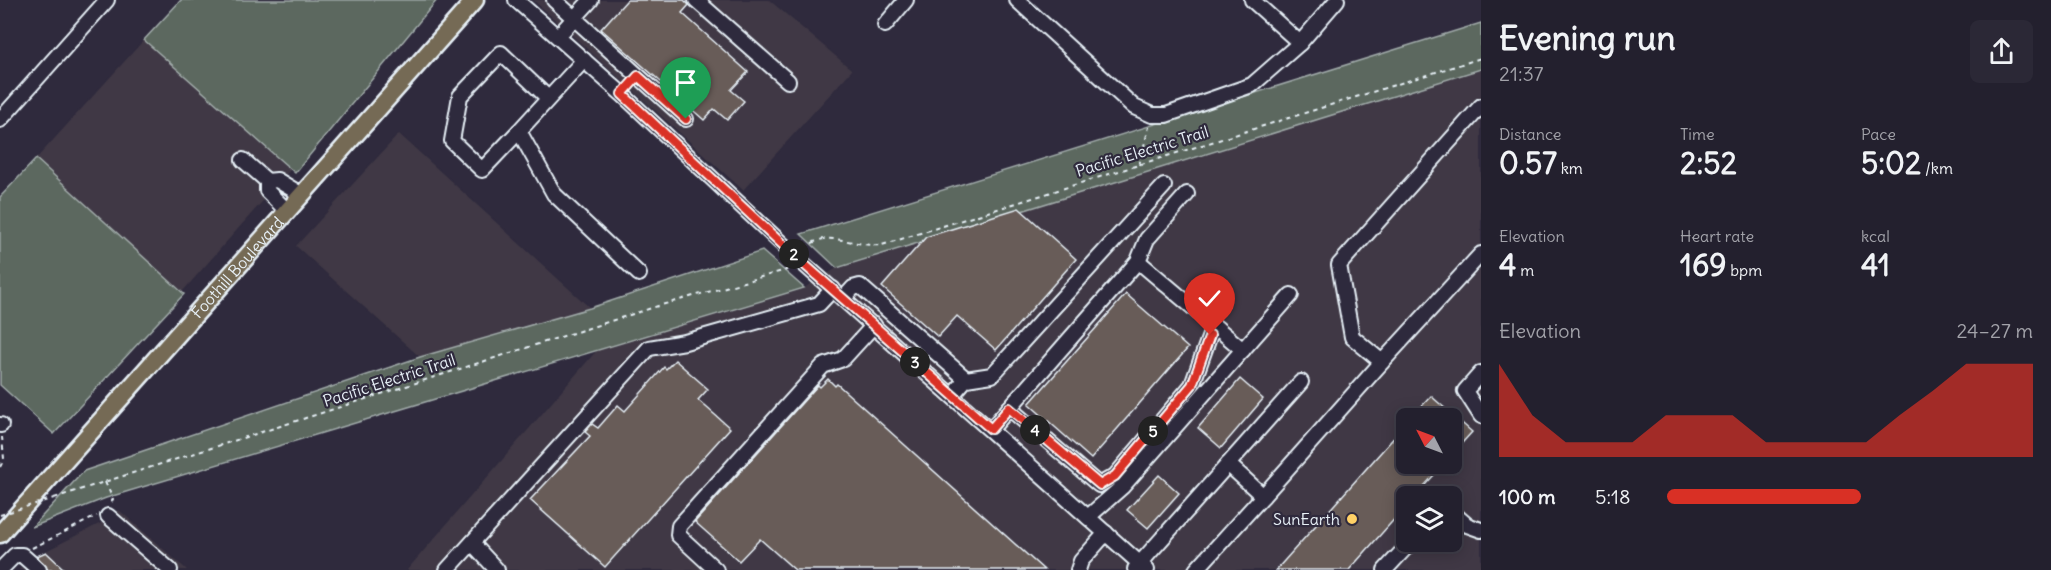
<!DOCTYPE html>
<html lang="en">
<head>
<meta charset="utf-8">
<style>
  :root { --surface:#23202e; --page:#2b2836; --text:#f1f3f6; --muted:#a3a3aa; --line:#403e4a; --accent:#d93025 }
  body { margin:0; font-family:Delius,sans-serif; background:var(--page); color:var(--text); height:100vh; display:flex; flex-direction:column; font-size:22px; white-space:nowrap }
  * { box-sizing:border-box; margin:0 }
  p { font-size:20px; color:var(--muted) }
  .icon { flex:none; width:33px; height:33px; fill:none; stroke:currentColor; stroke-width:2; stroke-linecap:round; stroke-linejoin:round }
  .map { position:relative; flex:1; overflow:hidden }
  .drawer { display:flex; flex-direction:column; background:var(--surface); width:570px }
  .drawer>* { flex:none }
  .needle { width:39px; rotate:312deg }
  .buttons { position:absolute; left:1396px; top:408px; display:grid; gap:12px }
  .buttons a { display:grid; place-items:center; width:66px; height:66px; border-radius:9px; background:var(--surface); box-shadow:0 3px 15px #0003,0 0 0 2px var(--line); font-size:30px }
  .pin { position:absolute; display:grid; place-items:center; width:51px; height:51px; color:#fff; margin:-62px -26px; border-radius:50% 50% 50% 0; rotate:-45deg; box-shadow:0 0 6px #0007 }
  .pin .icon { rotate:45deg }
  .km { position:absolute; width:30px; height:30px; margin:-15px; border-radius:50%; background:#222; color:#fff; font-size:16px; line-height:30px; text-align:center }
  .round { display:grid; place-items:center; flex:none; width:63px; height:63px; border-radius:9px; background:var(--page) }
  .headline { display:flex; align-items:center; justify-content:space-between; height:102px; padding:0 18px }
  h1 { font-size:33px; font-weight:800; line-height:45px }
  .figures { display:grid; grid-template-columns:repeat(3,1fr); gap:9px; height:102px; padding:6px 18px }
  .figures div { display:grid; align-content:center }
  .figures b { font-size:30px; font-weight:800 }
  .figures small { font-size:16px; font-weight:400 }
  .figures p { font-size:16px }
  .chart { height:168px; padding:12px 18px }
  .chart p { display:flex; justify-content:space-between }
  .chart svg { width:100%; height:108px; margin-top:6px; fill:var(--accent); opacity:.7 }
  ul { padding:0 18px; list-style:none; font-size:20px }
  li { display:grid; grid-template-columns:96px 72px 1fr; align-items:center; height:45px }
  li i { height:15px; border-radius:8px; background:var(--accent) }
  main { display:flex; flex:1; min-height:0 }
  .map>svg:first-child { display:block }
  .built { fill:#403945; fill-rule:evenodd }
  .green { fill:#5b685e; stroke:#a2acab; stroke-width:1.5 }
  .building { fill:#685c58; stroke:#e8f1f8; stroke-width:1.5 }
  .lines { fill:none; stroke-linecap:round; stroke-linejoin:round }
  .minor-casing { stroke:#e8f1f8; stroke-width:18 }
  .major-casing { stroke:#e8f1f8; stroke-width:21 }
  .path { stroke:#e8f1f8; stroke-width:2; stroke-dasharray:4.5 4.5; stroke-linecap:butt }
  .minor { stroke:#2f2a3d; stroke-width:14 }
  .major { stroke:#756a55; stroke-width:16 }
  .path-bridge { stroke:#e8f1f8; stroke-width:2; stroke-dasharray:4.5 4.5; stroke-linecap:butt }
  .route-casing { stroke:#fff; stroke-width:12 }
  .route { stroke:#d93025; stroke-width:8 }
  .poi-dot { fill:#ffd166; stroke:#2f2a3d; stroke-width:2 }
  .labels { text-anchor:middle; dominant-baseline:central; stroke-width:4.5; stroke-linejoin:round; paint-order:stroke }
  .street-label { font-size:16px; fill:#e8f1f8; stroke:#2f2a3d }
  .poi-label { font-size:16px; fill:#e8f1f8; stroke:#2f2a3d; text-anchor:end }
</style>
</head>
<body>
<main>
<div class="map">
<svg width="1481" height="570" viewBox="0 0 1481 570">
  <rect width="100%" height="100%" fill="#2f2a3d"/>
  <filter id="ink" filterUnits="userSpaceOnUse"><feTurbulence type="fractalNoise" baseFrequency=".0167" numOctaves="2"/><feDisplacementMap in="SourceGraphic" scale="12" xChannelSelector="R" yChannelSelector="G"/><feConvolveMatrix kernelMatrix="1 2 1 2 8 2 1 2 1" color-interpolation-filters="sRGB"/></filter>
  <g filter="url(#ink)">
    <g class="built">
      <path d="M 533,0 L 769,0 L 852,70 L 743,190 Z"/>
      <path d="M 144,40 L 291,169 L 182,292 L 36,159 Z"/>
      <path d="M 1481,69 L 1481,570 L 407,570 L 598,349 L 804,288 L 837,268 ZM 1407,418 L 1452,418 L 1452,464 L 1407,464 ZM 1407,496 L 1452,496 L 1452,542 L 1407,542 Z"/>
      <path d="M 399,134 L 590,308 L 420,357 L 296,246 Z"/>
      <path d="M 119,510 L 187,570 L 19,570 L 32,558 L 103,522 Z"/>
    </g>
    <g class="green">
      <path d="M 181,0 L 437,0 L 295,173 L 144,40 Z"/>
      <path d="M 1481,23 L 1481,69 L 837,268 L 801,234 Z"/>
      <path d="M 36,159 L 184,294 L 54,434 L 0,385 L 0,197 Z"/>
      <path d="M 762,251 L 804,288 L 106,498 L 32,527 L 84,471 L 420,357 L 590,308 Z"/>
    </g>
    <g class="building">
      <path d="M 627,0 L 684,0 L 689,5 L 682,13 L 748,72 L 731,90 L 744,101 L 727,120 L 714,109 L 704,120 L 601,29 Z"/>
      <path d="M 1019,208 L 1076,259 L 996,350 L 957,316 L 938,337 L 882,287 L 926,237 Z"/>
      <path d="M 1126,294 L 1188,348 L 1091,459 L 1029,404 Z"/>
      <path d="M 675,360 L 708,389 L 698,400 L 730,428 L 605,567 L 530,500 L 590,436 L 585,432 L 592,424 L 598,428 L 618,405 L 625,411 L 664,367 L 666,369 Z"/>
      <path d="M 828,379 L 835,386 L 837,384 L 1044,570 L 795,570 L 760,539 L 739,561 L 695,522 L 818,385 L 820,387 Z"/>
      <path d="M 1240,379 L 1263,399 L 1221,448 L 1198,428 Z"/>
      <path d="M 1431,396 L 1472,432 L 1452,454 L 1452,418 L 1411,418 Z"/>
      <path d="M 1407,423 L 1407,464 L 1444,464 L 1415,496 L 1407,496 L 1407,505 L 1349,570 L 1276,570 Z"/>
      <path d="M 1159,475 L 1179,493 L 1148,528 L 1127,510 Z"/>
      <path d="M 46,552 L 65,570 L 48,570 L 37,556 Z"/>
    </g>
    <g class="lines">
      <g class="minor-casing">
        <g id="minor">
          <path d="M 516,0 L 622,94 L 797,258 L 1147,570"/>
          <path d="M 554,0 L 686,119"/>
          <path d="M 696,0 L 788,81"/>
          <path d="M 1017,0 L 1134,107 L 1152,115 L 1166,115 L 1252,85 L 1300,43 L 1337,0"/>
          <path d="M 1252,0 L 1300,43"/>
          <path d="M 885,25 L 906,0"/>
          <path d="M 558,36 L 591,0"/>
          <path d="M 584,60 L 519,131 L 554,194 L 639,274"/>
          <path d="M 1481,106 L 1339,265 L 1352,337 L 1382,362 L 1481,254"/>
          <path d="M 0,120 L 107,0"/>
          <path d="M 519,131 L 482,170 L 452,141 L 460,96 L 501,53 L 548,98"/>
          <path d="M 243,160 L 267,181"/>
          <path d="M 287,211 L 267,191 L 267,181 L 277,180 L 302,195"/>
          <path d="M 1138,261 L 1243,350"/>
          <path d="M 844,298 L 853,288 L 860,286 L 966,379"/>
          <path d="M 1481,373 L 1465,391 L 1481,416"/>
          <path d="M 953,394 L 966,379 L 992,375 L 1164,186"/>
          <path d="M 1009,408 L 1099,485 L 1115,476 L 1192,385 L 1210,335 L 1217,328"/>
          <path d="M 0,425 L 1,425"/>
          <path d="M 991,429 L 1138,261 L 1147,239 L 1187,194"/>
          <path d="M 1263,496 L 1382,362"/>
          <path d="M 1452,512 L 1467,525 L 1481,530"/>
          <path d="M 108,516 L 170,570"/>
          <path d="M 1088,517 L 1122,487 L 1291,295"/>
          <path d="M 472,543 L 497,570"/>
          <path d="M 1135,569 L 1301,382"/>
          <path d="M 0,570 L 15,555 L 22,555 L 39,570"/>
          <path d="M 447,570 L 649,348 L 685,342 L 819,304 L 833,289"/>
          <path d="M 716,570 L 678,535 L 679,526 L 823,366 L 843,359 L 874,325"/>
          <path d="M 1078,570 L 1081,561 L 1106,533"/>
          <path d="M 1196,570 L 1263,496 L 1228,464"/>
          <path d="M 1385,570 L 1411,542"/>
        </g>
      </g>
      <g class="major-casing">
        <g id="major">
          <path id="s1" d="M 0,534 L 475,0"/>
        </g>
      </g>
      <g class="path">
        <path d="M 1139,165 L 1149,127"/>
        <path d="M 805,249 C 825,227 856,248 882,245 L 1481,58"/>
        <path d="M 0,467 L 4,459 L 2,437"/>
        <path d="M 105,482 L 113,499 L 110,505"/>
        <path d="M 54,498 L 658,306 L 786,270 L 789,267"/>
        <path d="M 32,548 L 97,516"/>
      </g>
      <use href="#minor" class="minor"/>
      <use href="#major" class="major"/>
      <path class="path-bridge" d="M 0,515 L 54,498"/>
    </g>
  </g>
  <g class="lines" filter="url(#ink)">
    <g class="route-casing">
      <path id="route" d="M 686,119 L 638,76 L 622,94 L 797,258 L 991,429 L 1009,408 L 1100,485 L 1115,476 L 1192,385 L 1210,335"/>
    </g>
    <use href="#route" class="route"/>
  </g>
  <circle class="poi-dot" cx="1352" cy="519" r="6"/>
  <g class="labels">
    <g class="street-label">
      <text transform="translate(1142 151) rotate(-17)">Pacific Electric Trail</text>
      <text stroke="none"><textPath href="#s1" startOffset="357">Foothill Boulevard</textPath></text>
      <text transform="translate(389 380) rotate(-18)">Pacific Electric Trail</text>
    </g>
    <g class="poi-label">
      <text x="1340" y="519">SunEarth</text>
    </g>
  </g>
</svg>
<div class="buttons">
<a><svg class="needle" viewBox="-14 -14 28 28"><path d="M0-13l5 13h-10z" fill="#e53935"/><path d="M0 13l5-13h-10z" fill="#a3a3aa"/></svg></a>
<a><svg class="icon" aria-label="layers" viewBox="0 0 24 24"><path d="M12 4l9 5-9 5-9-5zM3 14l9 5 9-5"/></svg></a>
</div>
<div class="pin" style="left:686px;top:119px;background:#1e9e55"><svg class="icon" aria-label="arrive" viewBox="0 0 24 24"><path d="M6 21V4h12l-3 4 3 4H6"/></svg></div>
<div class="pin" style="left:1210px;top:335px;background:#d93025"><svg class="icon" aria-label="check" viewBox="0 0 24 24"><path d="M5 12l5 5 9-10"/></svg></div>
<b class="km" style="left:794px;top:254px">2</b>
<b class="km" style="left:915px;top:362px">3</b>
<b class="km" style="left:1035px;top:430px">4</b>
<b class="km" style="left:1153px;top:431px">5</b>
</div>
<section class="drawer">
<div class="headline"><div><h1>Evening run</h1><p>21:37</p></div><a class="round"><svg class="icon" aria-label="share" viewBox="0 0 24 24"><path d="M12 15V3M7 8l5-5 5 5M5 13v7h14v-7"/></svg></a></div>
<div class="figures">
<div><p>Distance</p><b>0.57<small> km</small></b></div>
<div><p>Time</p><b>2:52</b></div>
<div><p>Pace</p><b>5:02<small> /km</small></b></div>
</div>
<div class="figures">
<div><p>Elevation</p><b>4<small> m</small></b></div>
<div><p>Heart rate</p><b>169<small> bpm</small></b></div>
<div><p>kcal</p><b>41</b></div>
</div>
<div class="chart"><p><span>Elevation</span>24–27 m</p>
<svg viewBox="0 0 160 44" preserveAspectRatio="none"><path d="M0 44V6L10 27L20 38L30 38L40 38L50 27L60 27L70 27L80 38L90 38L100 38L110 38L120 27L130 17L140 6L150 6L160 6V44z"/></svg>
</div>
<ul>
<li><b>100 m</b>5:18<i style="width:53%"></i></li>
</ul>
</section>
</main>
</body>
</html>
